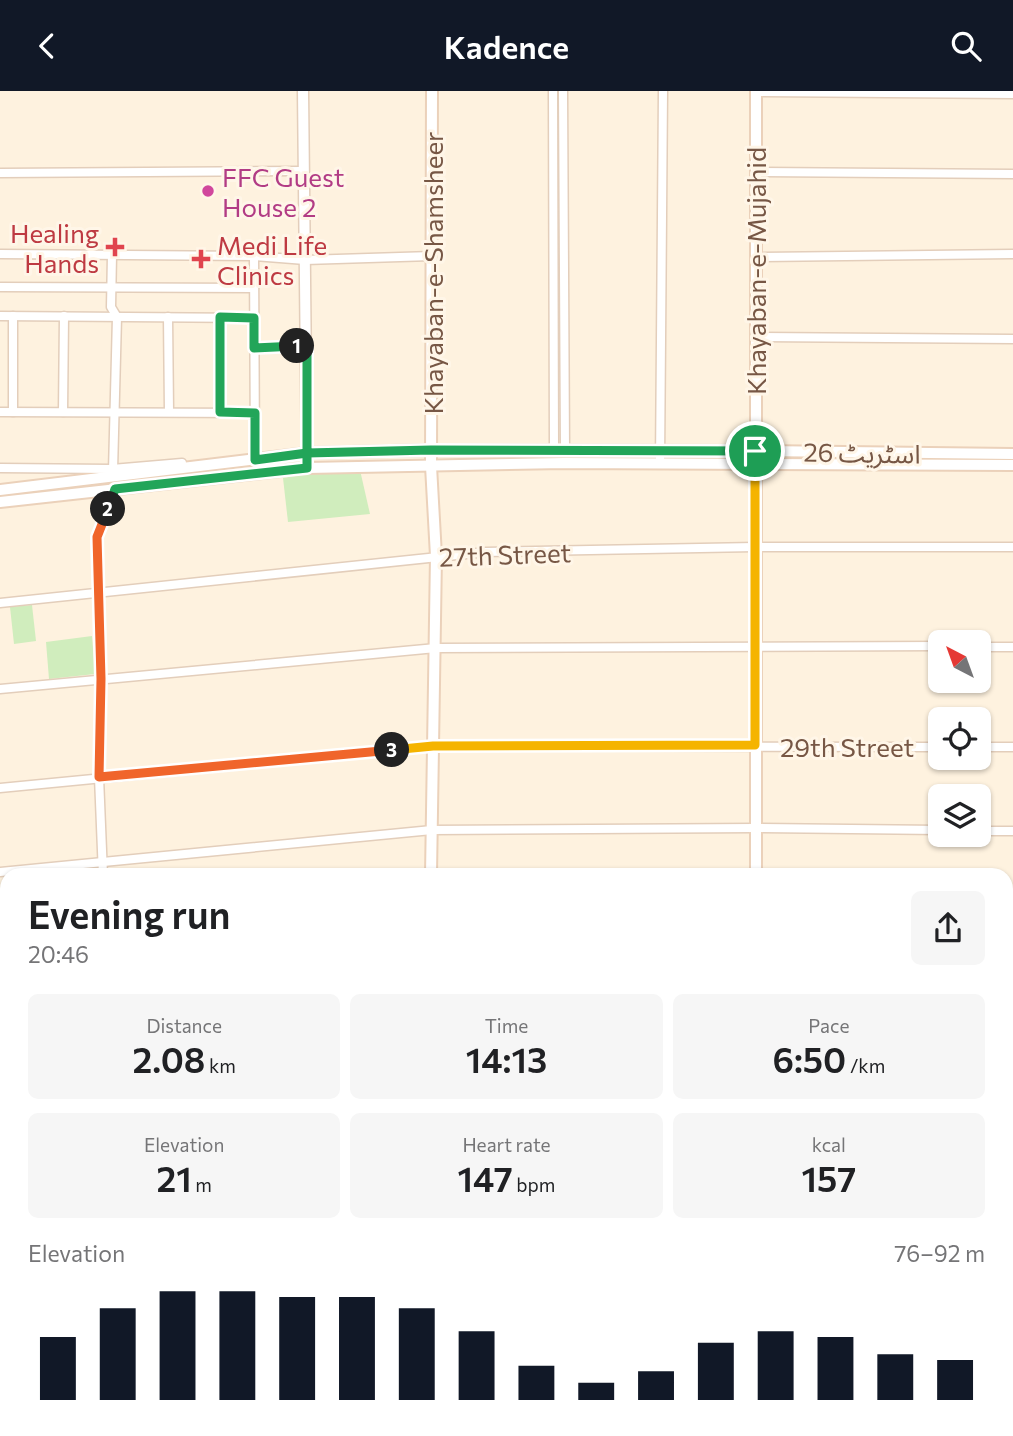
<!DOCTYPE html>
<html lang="en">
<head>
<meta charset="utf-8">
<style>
  :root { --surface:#fff; --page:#f6f6f6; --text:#202124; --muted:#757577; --accent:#111827 }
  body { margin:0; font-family:Commissioner,"Noto Sans Arabic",sans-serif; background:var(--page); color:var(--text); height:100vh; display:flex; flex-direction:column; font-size:26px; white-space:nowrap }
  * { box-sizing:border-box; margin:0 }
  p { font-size:23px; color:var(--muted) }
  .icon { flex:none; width:38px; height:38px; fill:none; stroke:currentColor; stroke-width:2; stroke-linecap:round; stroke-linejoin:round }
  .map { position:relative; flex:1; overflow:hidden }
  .panel { position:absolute; left:0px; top:777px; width:1013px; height:569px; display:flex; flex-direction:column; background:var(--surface); border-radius:21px 21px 0 0; box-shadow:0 2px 5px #0004 }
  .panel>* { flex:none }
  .needle { width:46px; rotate:319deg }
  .tools { position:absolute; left:928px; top:539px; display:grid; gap:14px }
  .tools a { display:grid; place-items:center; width:63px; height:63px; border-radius:10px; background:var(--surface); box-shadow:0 2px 5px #0004; font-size:35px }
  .pin { position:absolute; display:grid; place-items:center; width:60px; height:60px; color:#fff; margin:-30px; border:4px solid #fff; border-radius:50%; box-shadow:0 2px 7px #0007 }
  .km { position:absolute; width:35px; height:35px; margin:-18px; border-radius:50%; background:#222; color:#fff; font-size:19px; line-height:35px; text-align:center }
  .round { display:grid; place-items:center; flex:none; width:74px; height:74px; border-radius:10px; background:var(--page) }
  .headline { display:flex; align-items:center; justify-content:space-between; height:119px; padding:0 28px }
  h1 { font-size:38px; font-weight:600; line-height:52px }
  .figures { display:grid; grid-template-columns:repeat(3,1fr); gap:10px; height:119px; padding:7px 28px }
  .figures div { display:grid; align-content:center; border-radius:10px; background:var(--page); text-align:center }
  .figures b { font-size:35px; font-weight:600 }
  .figures small { font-size:19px; font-weight:400 }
  .figures p { font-size:19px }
  .chart { height:196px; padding:14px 28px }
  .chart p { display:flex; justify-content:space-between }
  .chart svg { width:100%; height:126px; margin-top:7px; stroke:var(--accent); stroke-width:6 }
  header { display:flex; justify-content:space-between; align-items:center; height:91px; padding:0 28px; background:var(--accent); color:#fff; font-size:32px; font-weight:600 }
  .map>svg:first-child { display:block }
  .green { fill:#d0edbd }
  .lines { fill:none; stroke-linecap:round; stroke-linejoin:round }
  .minor-casing { stroke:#e3cebb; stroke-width:11 }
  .tertiary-casing { stroke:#e3cebb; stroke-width:13 }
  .secondary-casing { stroke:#ebd1ba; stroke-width:14 }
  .primary-casing { stroke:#ded7d2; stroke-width:16 }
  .minor { stroke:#fff; stroke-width:8 }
  .tertiary { stroke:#fff; stroke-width:10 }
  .secondary { stroke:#fff; stroke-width:10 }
  .primary { stroke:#ffd896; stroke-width:12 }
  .split-1-casing { stroke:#fff; stroke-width:14 }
  .split-2-casing { stroke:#fff; stroke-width:14 }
  .split-3-casing { stroke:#fff; stroke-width:14 }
  .split-4-casing { stroke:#fff; stroke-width:14 }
  .split-1 { stroke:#22a559; stroke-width:9 }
  .split-2 { stroke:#22a559; stroke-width:9 }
  .split-3 { stroke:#f0652b; stroke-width:9 }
  .split-4 { stroke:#f5b400; stroke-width:9 }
  .hotel-dot { fill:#d1479c; stroke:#fff6e8; stroke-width:2.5 }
  .health-dot { fill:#e0444e; stroke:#fff6e8; stroke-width:2.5 }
  .labels { text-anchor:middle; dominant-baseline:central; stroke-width:6; stroke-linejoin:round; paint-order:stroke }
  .hotel-label { font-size:26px; fill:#b23c85; stroke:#fff6e8; text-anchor:start }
  .health-label { font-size:26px; fill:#be3a42; stroke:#fff6e8; text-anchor:end }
  .street-label { font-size:26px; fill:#775745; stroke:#fff6e8 }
</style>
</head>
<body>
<header><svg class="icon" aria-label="back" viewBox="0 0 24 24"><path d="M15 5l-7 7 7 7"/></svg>Kadence<svg class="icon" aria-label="search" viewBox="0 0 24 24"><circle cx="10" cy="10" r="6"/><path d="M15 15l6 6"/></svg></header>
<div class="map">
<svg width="1013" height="1345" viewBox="0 0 1013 1345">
  <rect width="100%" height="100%" fill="#fef2df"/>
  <g class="green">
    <path d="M 360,379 L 370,423 L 288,431 L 283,387 L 310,382 Z"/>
    <path d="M 32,514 L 36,550 L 14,553 L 10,516 Z"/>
    <path d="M 92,545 L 95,583 L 49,588 L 46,551 Z"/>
  </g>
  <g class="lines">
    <g class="minor-casing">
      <g id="minor">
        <path d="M 553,0 L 554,360"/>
        <path d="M 563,0 L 565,360"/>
        <path d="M 756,1 L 1013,3"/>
        <path d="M 756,81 L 1013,83"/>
        <path d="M 0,82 L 304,80"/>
        <path d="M 0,163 L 254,165 L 305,169 L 432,165"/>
        <path d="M 112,164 L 111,216 L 117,226 L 113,380"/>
        <path d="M 254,165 L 255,369"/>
        <path d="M 755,166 L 1013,163"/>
        <path d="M 0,196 L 254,197"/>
        <path d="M 0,225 L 254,227"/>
        <path d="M 168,226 L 169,321"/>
        <path d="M 220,227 L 220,322"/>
        <path d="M 755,246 L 1013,248"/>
        <path d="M 254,257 L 307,255"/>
        <path d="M 0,321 L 255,322"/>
        <path d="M 13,321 L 13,225"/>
        <path d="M 63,321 L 64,225"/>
        <path d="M 660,373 L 663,0"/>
        <path d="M 0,377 L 112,378 L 182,372"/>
        <path d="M 0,512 L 486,461 L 755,456 L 1013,456"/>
        <path d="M 978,556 L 1013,556"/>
        <path d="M 0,598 L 436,557 L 940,555"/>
        <path d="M 978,656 L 1013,656"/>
        <path d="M 0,697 L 434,655 L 940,656"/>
        <path d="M 978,740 L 1013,740"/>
        <path d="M 0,781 L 432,739 L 755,737 L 940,739"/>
        <path d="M 103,784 L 99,686 L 101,588 L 97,446 L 115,398"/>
        <path d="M 1006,841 L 1013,841"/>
        <path d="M 0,880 L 7,880"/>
        <path d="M 1006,991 L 1013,991"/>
        <path d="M 0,1042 L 7,1041"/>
        <path d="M 1006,1073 L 1013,1073"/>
        <path d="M 0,1115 L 7,1114"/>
        <path d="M 0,1195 L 7,1194"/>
        <path d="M 0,1271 L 7,1270"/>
        <path d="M 0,1299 L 7,1299"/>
        <path d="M 825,1339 L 872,1345"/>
        <path d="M 916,1339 L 916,1345"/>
      </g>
    </g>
    <g class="tertiary-casing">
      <path id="tertiary" d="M 303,0 L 307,377"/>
    </g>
    <g class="secondary-casing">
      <g id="secondary">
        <path d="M 756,0 L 756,784"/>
        <path d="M 0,399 L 307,362 L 431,359 L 755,360 L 1013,363"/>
        <path d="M 0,411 L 307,377 L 564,372 L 1013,374"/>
        <path d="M 431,784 L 436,465 L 431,375 L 432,0"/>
        <path d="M 1006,893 L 1013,893"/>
        <path d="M 1006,903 L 1013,903"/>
        <path d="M 0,954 L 7,953"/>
        <path d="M 0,962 L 7,961"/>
      </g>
    </g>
    <g class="primary-casing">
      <g id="primary">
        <path d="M 0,1319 L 5,1336"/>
        <path d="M 638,1339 L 686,1345"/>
        <path d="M 744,1339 L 793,1345"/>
      </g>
    </g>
    <use href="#minor" class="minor"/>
    <use href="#tertiary" class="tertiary"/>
    <use href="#secondary" class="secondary"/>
    <use href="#primary" class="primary"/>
  </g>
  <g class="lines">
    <g class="split-1-casing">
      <path id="split-1" d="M 297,255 L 307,255 L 307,362 L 431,359 L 755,360"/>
    </g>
    <g class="split-2-casing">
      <path id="split-2" d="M 108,418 L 115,398 L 307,377 L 307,362 L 255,369 L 255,322 L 220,321 L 220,226 L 254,227 L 254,257 L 297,255"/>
    </g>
    <g class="split-3-casing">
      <path id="split-3" d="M 108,418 L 97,446 L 101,588 L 99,686 L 392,659"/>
    </g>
    <g class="split-4-casing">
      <path id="split-4" d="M 392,659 L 433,655 L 755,654 L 755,360"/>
    </g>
    <use href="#split-1" class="split-1"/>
    <use href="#split-2" class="split-2"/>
    <use href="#split-3" class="split-3"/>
    <use href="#split-4" class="split-4"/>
  </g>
  <circle class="hotel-dot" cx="208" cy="100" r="7"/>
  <g class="health-dot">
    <path d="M111.5 145.5h7v7h7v7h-7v7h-7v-7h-7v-7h7z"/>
    <path d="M197.5 157.5h7v7h7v7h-7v7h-7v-7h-7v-7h7z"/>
  </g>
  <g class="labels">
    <g class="hotel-label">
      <text x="222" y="85">FFC Guest<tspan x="222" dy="30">House 2</tspan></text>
    </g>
    <g class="health-label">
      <text x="99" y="141">Healing<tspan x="99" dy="30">Hands</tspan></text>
      <text x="217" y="153" text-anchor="start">Medi Life<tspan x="217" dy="30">Clinics</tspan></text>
    </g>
    <g class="street-label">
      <text transform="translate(755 180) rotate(-90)">Khayaban-e-Mujahid</text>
      <text transform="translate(432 182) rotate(-90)">Khayaban-e-Shamsheer</text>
      <text transform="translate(862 361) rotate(1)">اسٹریٹ 26</text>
      <text transform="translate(505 463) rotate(-2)">27th Street</text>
      <text x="847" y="655">29th Street</text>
    </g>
  </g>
</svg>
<div class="tools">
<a><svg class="needle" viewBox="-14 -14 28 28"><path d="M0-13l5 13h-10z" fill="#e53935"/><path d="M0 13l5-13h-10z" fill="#757577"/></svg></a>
<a><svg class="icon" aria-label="locate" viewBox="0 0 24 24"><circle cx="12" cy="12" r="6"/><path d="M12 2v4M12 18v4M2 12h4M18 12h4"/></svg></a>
<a><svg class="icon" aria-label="layers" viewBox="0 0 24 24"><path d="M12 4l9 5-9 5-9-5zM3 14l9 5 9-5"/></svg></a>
</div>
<div class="pin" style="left:755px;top:360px;background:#1e9e55"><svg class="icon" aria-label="arrive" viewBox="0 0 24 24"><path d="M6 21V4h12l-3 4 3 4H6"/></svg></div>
<b class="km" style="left:297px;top:255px">1</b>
<b class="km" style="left:108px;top:418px">2</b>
<b class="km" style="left:392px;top:659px">3</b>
<section class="panel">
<div class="headline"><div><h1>Evening run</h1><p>20:46</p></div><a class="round"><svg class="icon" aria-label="share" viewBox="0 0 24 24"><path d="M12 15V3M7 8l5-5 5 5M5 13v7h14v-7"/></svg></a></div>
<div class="figures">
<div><p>Distance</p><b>2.08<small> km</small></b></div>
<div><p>Time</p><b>14:13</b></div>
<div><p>Pace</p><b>6:50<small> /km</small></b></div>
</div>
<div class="figures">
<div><p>Elevation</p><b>21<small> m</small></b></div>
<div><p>Heart rate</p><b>147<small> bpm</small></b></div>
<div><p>kcal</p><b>157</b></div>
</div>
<div class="chart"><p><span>Elevation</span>76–92 m</p>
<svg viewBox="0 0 160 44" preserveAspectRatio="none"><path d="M5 44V22M15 44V12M25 44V6M35 44V6M45 44V8M55 44V8M65 44V12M75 44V20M85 44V32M95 44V38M105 44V34M115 44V24M125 44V20M135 44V22M145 44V28M155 44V30"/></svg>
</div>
</section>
</div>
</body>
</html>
